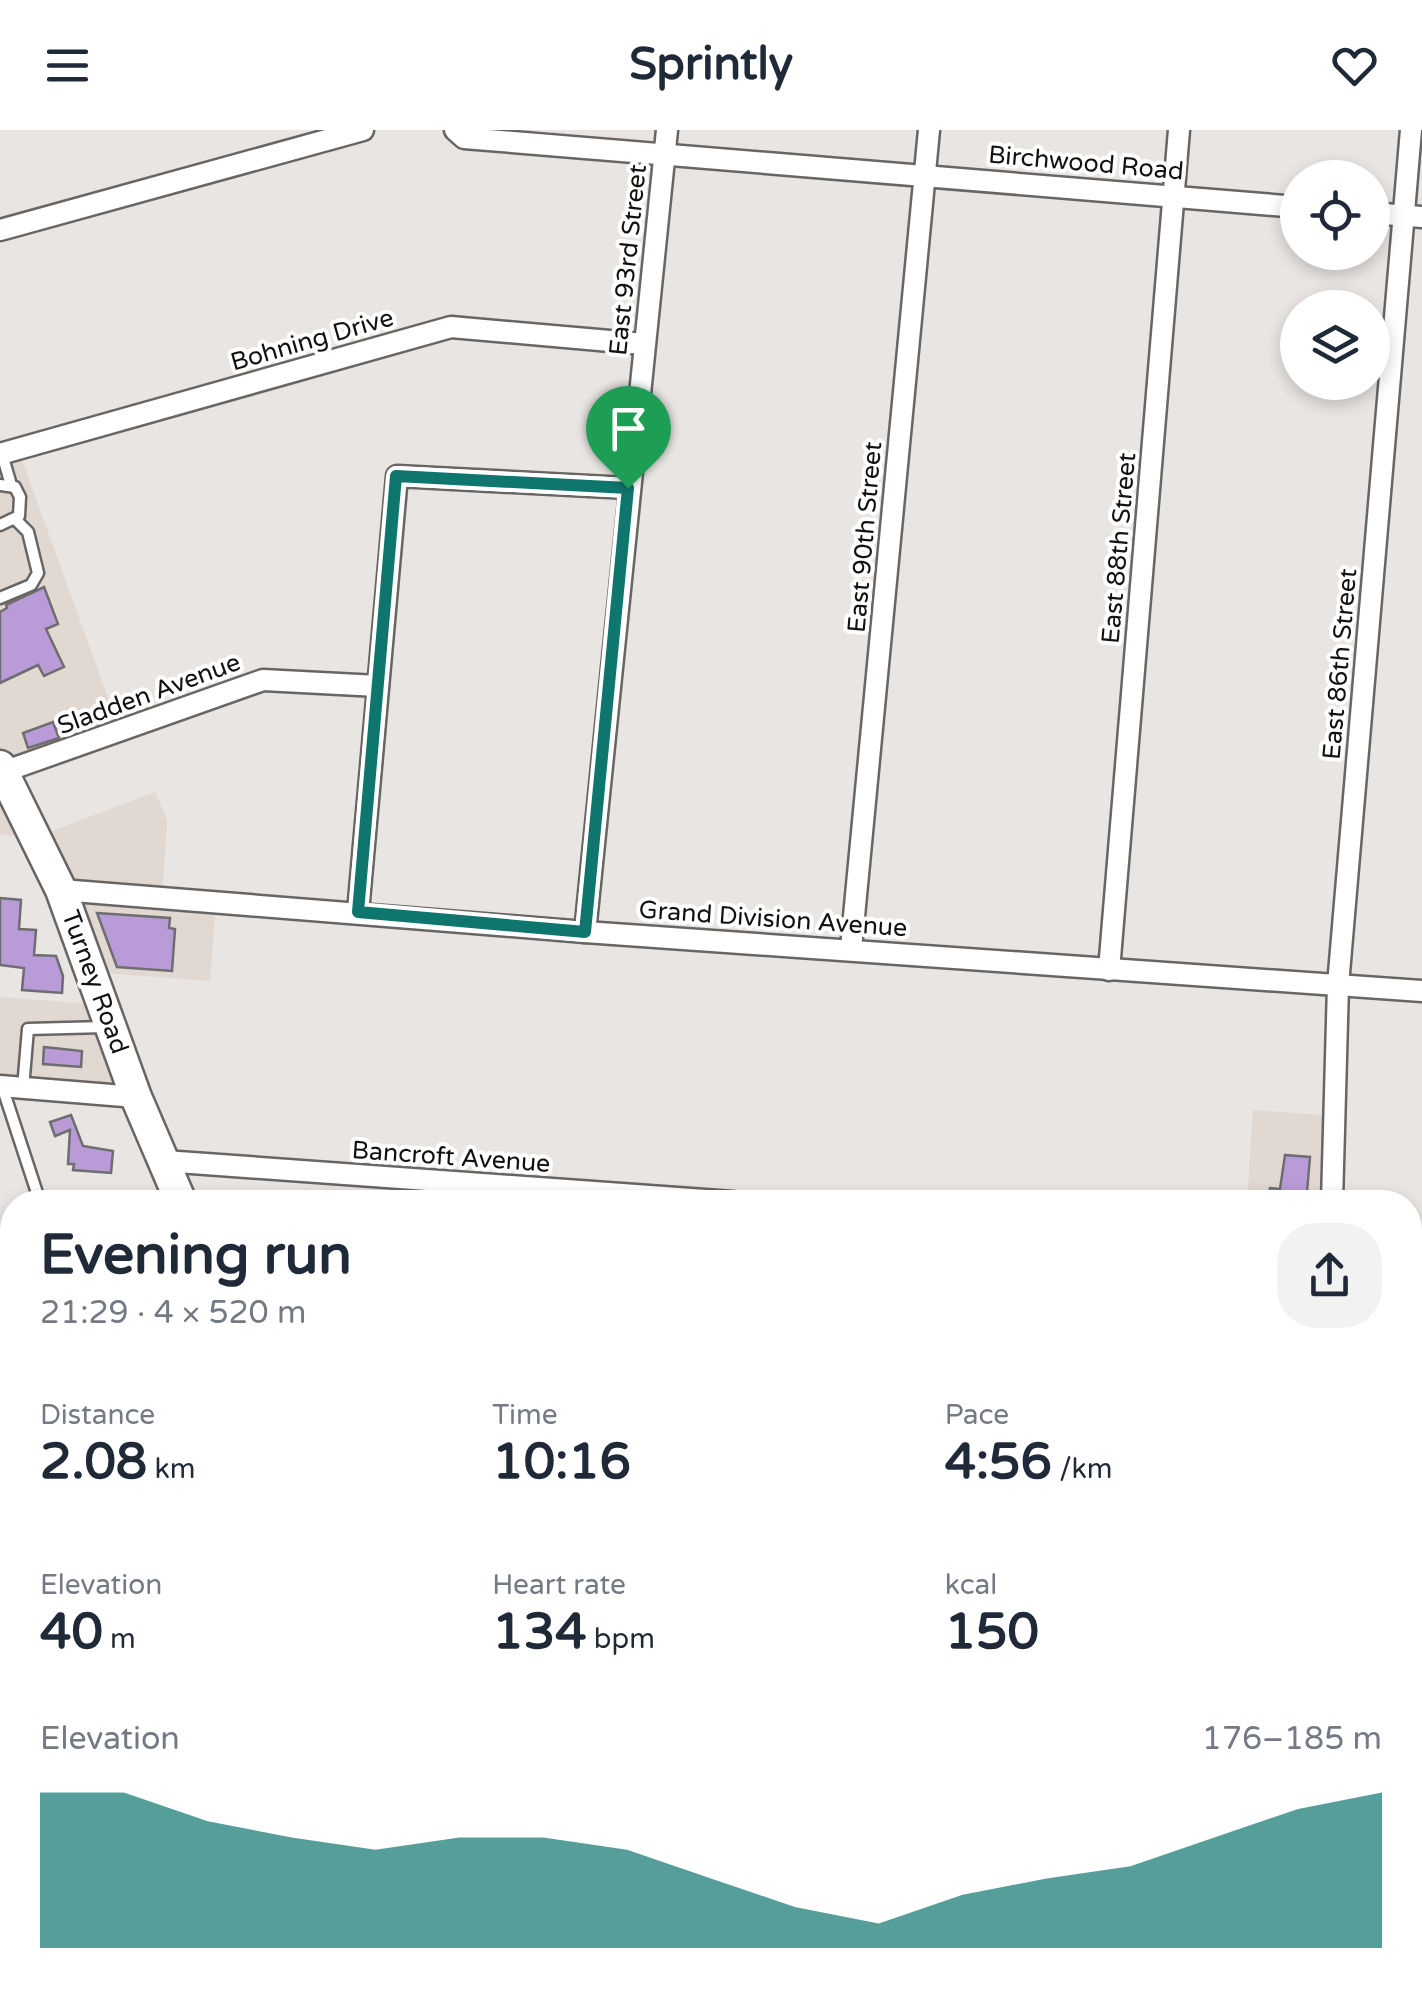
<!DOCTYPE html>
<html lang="en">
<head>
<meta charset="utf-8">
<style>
  :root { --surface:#fff; --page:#f2f2f3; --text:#1f2937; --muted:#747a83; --accent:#0f766e }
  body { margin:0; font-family:"Varela Round",sans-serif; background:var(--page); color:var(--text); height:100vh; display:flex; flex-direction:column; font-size:38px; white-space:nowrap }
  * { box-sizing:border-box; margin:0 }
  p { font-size:32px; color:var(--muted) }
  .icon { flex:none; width:55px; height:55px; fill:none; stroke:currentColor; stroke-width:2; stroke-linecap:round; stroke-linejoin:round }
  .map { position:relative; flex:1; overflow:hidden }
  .sheet { position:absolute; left:0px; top:1060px; width:1422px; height:810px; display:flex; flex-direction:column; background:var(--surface); border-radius:40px 40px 0 0; box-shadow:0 5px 15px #0003 }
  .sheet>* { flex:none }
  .tools { position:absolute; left:1280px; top:30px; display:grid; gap:20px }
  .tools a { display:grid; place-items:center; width:110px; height:110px; border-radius:50%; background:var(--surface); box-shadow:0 5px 15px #0003; font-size:50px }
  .pin { position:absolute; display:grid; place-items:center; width:85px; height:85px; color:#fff; margin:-102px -42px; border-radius:50% 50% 50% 0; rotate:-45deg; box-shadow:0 0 10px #0007 }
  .pin .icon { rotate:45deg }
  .round { display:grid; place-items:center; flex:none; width:105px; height:105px; border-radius:40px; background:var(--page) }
  .overview { display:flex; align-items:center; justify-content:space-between; height:170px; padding:0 40px }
  h1 { font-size:55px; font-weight:800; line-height:75px }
  .metrics { display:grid; grid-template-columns:repeat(3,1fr); gap:15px; height:170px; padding:10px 40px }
  .metrics div { display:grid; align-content:center }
  .metrics b { font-size:50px; font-weight:800 }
  .metrics small { font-size:28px; font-weight:400 }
  .metrics p { font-size:28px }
  .chart { height:280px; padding:20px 40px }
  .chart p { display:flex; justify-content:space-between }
  .chart svg { width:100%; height:180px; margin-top:10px; fill:var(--accent); opacity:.7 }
  header { display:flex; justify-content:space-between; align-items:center; height:130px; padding:0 40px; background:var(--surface); font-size:45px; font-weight:800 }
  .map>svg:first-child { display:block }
  .built { fill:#e1d8d1 }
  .green { fill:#b6cd93 }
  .building { fill:#b99bd8; stroke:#6e6d6f; stroke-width:2.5 }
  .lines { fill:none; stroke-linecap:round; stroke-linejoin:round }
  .service-casing { stroke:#686664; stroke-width:15 }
  .minor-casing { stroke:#686664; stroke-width:25 }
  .secondary-casing { stroke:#686664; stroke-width:35 }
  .service { stroke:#fff; stroke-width:10 }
  .minor { stroke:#fff; stroke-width:20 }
  .secondary { stroke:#fff; stroke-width:30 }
  .route-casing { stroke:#fff; stroke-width:20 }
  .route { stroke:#0f766e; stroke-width:12 }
  .labels { text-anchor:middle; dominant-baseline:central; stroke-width:8; stroke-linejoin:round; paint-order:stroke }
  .street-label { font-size:25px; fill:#121110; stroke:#fff }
</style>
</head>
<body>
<header><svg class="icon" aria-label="menu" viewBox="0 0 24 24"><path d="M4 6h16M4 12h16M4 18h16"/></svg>Sprintly<svg class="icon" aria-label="heart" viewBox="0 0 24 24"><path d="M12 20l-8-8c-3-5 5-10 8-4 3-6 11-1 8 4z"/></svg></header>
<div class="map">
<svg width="1422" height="1870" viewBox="0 0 1422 1870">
  <rect width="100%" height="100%" fill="#e8e5e3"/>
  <g class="built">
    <path d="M 0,318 L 18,319 L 120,601 L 4,643 L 36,707 L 155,662 L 167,690 L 162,767 L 216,771 L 210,851 L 91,842 L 35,707 L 0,705 Z"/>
    <path d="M 0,867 L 103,875 L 136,967 L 0,950 Z"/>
    <path d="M 1253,980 L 1334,986 L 1332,1072 L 1247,1072 Z"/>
  </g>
  <path class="green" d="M 12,1483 L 12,1577 L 0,1576 L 0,1486 Z"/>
  <g class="building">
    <path d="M 44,457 L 58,494 L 46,499 L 64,537 L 44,546 L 38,535 L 0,553 L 0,482 L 7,478 L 6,475 Z"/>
    <path d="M 53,592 L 59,608 L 28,618 L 23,603 Z"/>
    <path d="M 0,768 L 21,770 L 19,799 L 36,800 L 34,825 L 56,826 L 63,846 L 62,863 L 22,860 L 24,838 L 0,835 Z"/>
    <path d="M 97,783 L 170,788 L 169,798 L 175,799 L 172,841 L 117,837 Z"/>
    <path d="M 44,917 L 82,921 L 81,937 L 43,934 Z"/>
    <path d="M 71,985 L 83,1016 L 113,1021 L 111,1043 L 73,1040 L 74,1034 L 68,1034 L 70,1000 L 55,1006 L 50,992 Z"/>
    <path d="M 1285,1025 L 1310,1027 L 1307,1062 L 1317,1062 L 1316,1072 L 1268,1072 L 1270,1058 L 1280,1059 Z"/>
  </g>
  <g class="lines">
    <g class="service-casing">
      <g id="service">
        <path d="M 2,324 L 11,355"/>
        <path d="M 0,355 L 15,357 L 20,367 L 19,386 L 0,395"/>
        <path d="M 0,468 L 31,455 L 38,443 L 28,402 L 15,389"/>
        <path d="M 2,956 L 40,1072"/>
        <path d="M 23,958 L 28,899 L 105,897"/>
      </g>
    </g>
    <g class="minor-casing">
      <g id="minor">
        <path d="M 455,0 L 464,8 L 1298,77"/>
        <path d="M 1372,83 L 1422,87"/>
        <path d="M 0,100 L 363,0"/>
        <path d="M 0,324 L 451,197 L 644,214"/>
        <path d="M 0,643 L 263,550 L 378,556"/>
        <path d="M 61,760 L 585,802 L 1422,861"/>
        <path d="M 358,782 L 397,346 L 628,358"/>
        <path d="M 585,802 L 667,0"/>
        <path d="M 851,818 L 929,0"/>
        <path d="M 1109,840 L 1179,0"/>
        <path d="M 0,956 L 136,967"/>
        <path d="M 164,1031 L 733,1072"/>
        <path d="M 1332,1072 L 1338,855 L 1411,0"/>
        <path d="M 1410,1122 L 1422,1123"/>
        <path d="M 0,1274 L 12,1306"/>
        <path d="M 0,1341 L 12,1342"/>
        <path d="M 1410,1387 L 1422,1388"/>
        <path d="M 1410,1644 L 1422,1645"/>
        <path d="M 0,1708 L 12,1714"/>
        <path d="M 71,1858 L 76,1870"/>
        <path d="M 318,1858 L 322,1870"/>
        <path d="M 718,1858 L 895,1870"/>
        <path d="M 25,1870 L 57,1858"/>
        <path d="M 1308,1870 L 1308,1858"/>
      </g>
    </g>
    <g class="secondary-casing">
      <g id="secondary">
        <path d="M 0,636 L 61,760 L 136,967 L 181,1072"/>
        <path d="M 476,1858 L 481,1870"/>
      </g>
    </g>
    <use href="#service" class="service"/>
    <use href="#minor" class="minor"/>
    <use href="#secondary" class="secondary"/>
  </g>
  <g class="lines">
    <g class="route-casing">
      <path id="route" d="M 396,346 L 628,358 L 585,802 L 358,782 Z"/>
    </g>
    <use href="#route" class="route"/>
  </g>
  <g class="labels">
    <g class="street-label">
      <text transform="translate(1086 33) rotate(5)">Birchwood Road</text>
      <text transform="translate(628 130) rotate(-84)">East 93rd Street</text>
      <text transform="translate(312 210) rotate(-16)">Bohning Drive</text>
      <text transform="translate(865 407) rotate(-85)">East 90th Street</text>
      <text transform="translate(1119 418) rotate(-85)">East 88th Street</text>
      <text transform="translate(1340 534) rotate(-85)">East 86th Street</text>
      <text transform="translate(149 564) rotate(-20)">Sladden Avenue</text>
      <text transform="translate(773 789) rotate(4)">Grand Division Avenue</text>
      <text transform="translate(95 852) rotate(70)">Turney Road</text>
      <text transform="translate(451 1027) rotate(4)">Bancroft Avenue</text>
    </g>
  </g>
</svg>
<div class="tools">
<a><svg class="icon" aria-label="locate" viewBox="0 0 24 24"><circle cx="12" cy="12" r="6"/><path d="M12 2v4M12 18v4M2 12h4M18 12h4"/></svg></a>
<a><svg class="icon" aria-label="layers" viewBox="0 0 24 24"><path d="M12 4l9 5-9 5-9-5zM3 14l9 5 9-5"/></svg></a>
</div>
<div class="pin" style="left:628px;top:358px;background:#1e9e55"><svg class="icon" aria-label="arrive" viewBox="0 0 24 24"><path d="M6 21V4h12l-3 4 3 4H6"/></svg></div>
<section class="sheet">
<div class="overview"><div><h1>Evening run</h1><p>21:29 · 4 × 520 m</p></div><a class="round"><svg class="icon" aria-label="share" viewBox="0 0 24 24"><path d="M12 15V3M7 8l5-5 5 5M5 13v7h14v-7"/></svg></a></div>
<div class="metrics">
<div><p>Distance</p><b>2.08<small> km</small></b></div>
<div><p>Time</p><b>10:16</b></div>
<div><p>Pace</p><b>4:56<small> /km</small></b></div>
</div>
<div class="metrics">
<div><p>Elevation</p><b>40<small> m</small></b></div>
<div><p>Heart rate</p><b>134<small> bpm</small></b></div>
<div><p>kcal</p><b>150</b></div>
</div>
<div class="chart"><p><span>Elevation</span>176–185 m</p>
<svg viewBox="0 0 160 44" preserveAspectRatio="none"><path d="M0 44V6L10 6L20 13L30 17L40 20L50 17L60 17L70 20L80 27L90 34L100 38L110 31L120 27L130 24L140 17L150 10L160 6V44z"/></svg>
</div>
</section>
</div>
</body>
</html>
